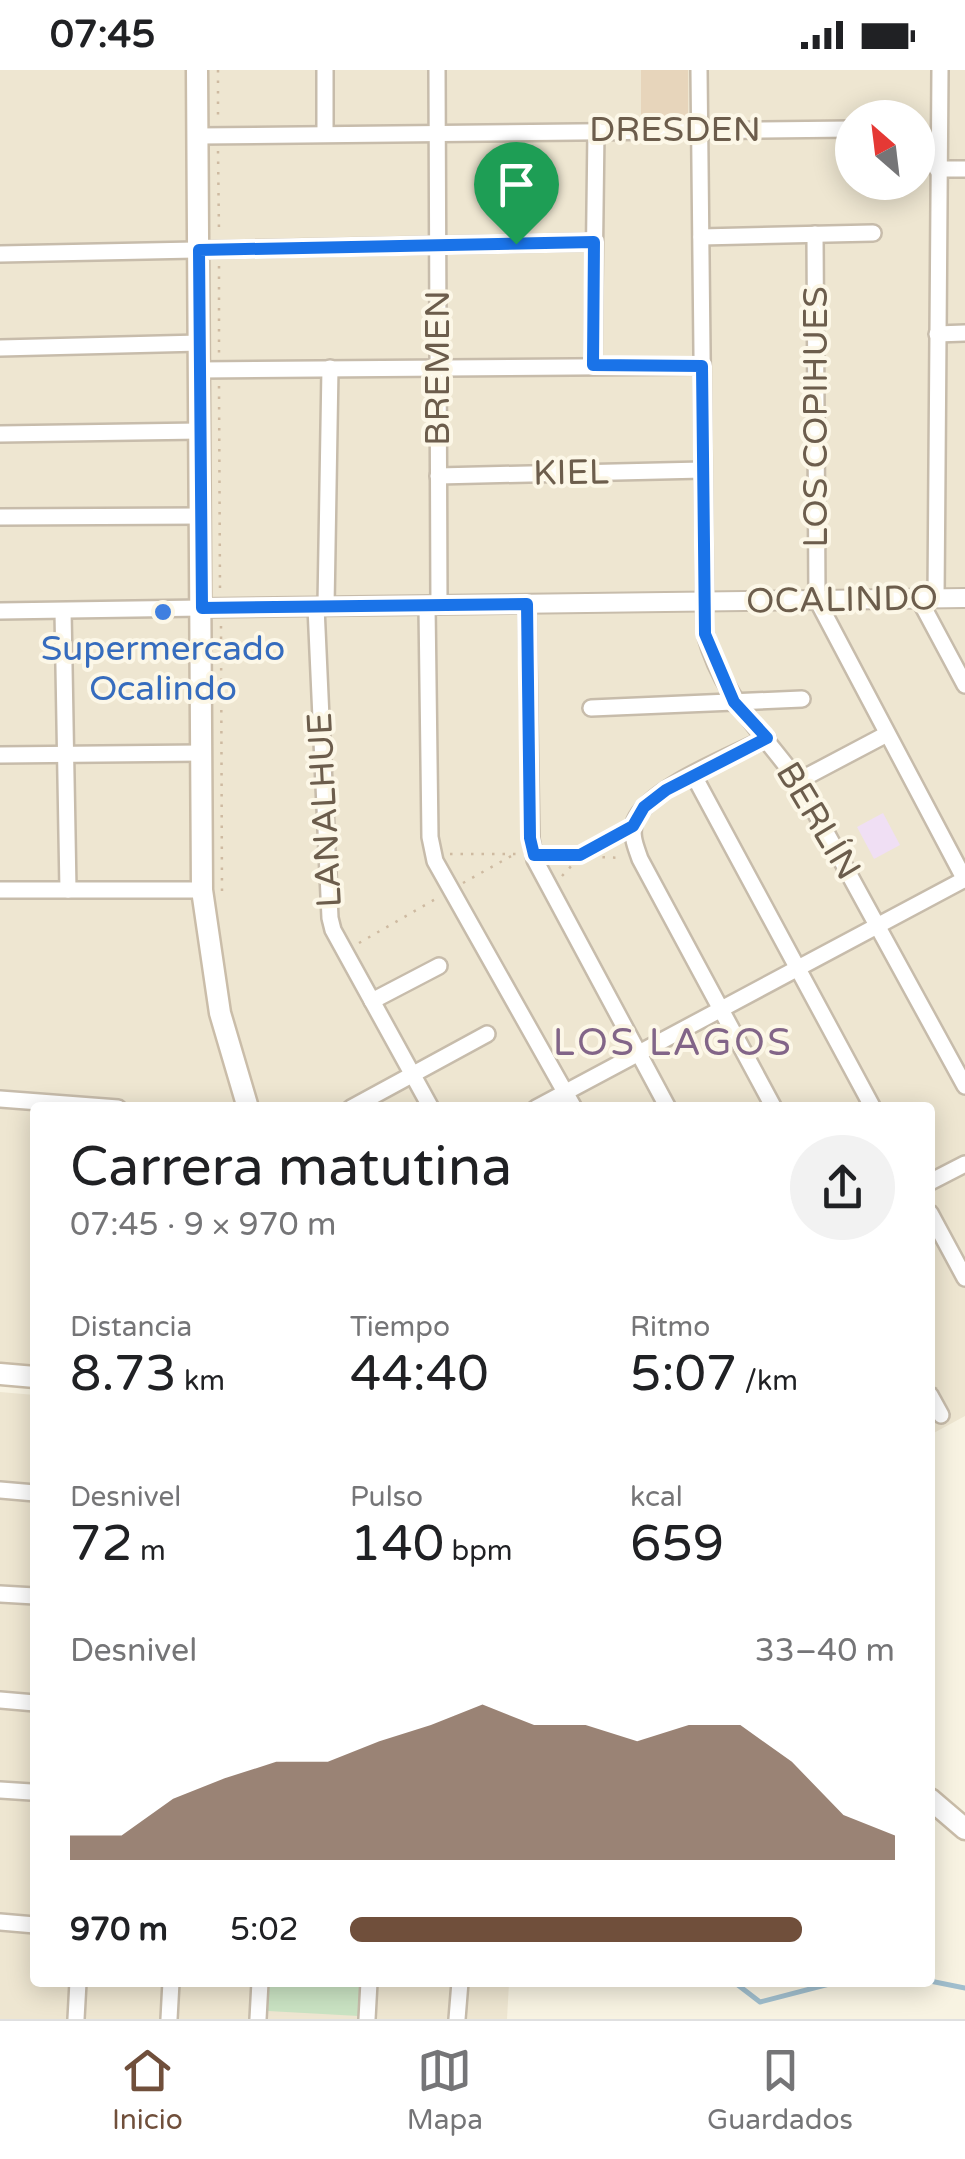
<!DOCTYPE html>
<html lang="es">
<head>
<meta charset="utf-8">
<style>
  :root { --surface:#fff; --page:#f2f2f2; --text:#202124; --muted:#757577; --line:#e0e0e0; --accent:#704f3b }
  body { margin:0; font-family:"Varela Round",sans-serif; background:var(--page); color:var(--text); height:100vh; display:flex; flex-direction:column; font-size:38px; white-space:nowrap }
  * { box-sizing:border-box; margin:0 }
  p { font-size:32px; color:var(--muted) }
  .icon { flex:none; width:55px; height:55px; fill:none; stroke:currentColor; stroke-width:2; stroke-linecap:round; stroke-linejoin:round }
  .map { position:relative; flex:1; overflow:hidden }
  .drawer { position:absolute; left:30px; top:1032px; width:905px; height:885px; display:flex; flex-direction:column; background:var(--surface); border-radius:10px; box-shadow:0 5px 25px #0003 }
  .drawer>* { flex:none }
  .needle { width:65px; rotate:332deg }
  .controls { position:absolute; left:835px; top:30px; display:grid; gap:20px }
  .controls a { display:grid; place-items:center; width:100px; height:100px; border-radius:50%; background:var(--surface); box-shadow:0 5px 25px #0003; font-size:50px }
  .pin { position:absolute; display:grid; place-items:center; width:85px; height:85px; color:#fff; margin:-102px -42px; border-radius:50% 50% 50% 0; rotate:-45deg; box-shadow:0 0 10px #0007 }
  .pin .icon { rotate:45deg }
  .round { display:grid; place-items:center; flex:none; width:105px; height:105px; border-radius:52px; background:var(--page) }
  .summary { display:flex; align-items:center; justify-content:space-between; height:170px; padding:0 40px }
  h1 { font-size:55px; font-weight:600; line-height:75px }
  .figures { display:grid; grid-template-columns:repeat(3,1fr); gap:15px; height:170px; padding:10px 40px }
  .figures div { display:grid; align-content:center }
  .figures b { font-size:50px; font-weight:600 }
  .figures small { font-size:28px; font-weight:400 }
  .figures p { font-size:28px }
  .chart { height:280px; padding:20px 40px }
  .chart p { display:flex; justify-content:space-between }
  .chart svg { width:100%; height:180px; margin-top:10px; fill:var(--accent); opacity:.7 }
  ul { padding:0 40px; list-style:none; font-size:32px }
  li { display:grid; grid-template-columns:160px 120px 1fr; align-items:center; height:75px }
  li i { height:25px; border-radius:12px; background:var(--accent) }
  .status { display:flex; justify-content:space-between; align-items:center; height:70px; padding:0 50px; background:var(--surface); direction:ltr }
  .status svg { height:28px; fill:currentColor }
  .menu { display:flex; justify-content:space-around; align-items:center; height:140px; border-top:2px solid var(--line); background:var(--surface); font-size:28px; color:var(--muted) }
  .menu a { display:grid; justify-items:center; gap:5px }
  .menu .current { color:var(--accent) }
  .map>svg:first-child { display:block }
  .residential { fill:#eee6d1; fill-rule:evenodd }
  .education { fill:#f0dff4 }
  .green { fill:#cae3c3 }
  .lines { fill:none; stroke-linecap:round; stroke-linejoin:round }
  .stream { stroke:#a1bfce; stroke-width:5 }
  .building { fill:#e7d5bb }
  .minor-casing { stroke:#c7bcab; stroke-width:20 }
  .tertiary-casing { stroke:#c7bcab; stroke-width:22 }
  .secondary-casing { stroke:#cabda9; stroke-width:25 }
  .path { stroke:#cebaa1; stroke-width:2.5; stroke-dasharray:2.5 8; stroke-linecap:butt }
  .minor { stroke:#fff; stroke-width:15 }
  .tertiary { stroke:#fff; stroke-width:18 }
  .secondary { stroke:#fff; stroke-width:20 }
  .route-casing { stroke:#fff; stroke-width:20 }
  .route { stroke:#1a73e8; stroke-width:12 }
  .shop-dot { fill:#3f7fe0; stroke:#fcf7e7; stroke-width:4 }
  .labels { text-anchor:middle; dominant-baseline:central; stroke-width:8; stroke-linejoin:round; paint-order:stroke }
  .street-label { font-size:35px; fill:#6c5d4c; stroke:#fcf7e7 }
  .shop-label { font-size:35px; fill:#366cbe; stroke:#fcf7e7 }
  .neighbourhood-label { font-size:38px; letter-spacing:2.5px; fill:#826588; stroke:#fcf7e7 }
</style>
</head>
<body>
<div class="status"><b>07:45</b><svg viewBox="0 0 49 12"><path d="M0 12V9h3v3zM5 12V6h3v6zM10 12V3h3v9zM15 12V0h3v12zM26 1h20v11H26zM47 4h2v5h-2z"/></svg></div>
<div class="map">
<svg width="965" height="1949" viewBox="0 0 965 1949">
  <rect width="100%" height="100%" fill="#f8f3e2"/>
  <g class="residential">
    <path d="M 0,0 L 965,0 L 965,1346 L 930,1365 L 930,1038 L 35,1038 L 35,1295 L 0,1292 ZM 852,48 L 918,48 L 918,112 L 852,112 Z"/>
    <path d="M 0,1322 L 35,1325 L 35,1912 L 509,1913 L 507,1949 L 0,1949 Z"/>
  </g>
  <path class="education" d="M 883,743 L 900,775 L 874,789 L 857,757 Z"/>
  <path class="green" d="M 269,1913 L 361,1913 L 359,1946 L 268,1941 Z"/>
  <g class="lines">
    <g class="stream">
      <path d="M 930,1911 L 965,1918"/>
      <path d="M 734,1912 L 760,1932 L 837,1912"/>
    </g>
  </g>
  <rect class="building" x="641" y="0" width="47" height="49"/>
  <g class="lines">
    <g class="minor-casing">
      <g id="minor">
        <path d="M 437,0 L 439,536"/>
        <path d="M 699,0 L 705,563 C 721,625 762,662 798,711 L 965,1016"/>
        <path d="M 325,64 L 325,0"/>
        <path d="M 198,66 L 852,59"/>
        <path d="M 937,99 L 965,99"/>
        <path d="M 815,164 L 817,530 L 965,810"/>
        <path d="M 701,167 L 873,163"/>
        <path d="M 0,184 L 594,172"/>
        <path d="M 937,264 L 965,263"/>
        <path d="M 0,278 L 200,273"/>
        <path d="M 593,295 L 596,60"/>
        <path d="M 200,300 L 702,296"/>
        <path d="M 0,364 L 200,361"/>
        <path d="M 438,406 L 703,400"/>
        <path d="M 0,447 L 201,446"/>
        <path d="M 919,529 L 965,615"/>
        <path d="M 936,529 L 940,0"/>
        <path d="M 527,534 L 531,769 L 535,790 L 668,1038"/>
        <path d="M 326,536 L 330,298"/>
        <path d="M 427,536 L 430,767 L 435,791 L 574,1038"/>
        <path d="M 316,537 L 330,848 L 333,860 L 431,1038"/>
        <path d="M 0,541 L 202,538"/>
        <path d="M 63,541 L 68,820"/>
        <path d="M 591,638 L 802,629"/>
        <path d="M 767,668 C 734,685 648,718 635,751 C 630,765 636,777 640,789 L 774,1038"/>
        <path d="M 0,685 L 202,683"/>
        <path d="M 694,706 L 873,1038"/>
        <path d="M 798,711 L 887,664"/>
        <path d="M 1,820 L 202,820"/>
        <path d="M 372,931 L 439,896"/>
        <path d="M 0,1029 L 118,1038"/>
        <path d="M 351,1038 L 487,964"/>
        <path d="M 536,1038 L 965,809"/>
        <path d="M 930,1112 L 965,1094"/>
        <path d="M 930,1143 L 965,1208"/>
        <path d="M 930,1325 L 941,1345"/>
        <path d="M 0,1420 L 35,1423"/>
        <path d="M 0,1524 L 35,1526"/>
        <path d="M 0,1630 L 35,1633"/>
        <path d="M 0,1720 L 31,1722"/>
        <path d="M 0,1852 L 35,1855"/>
        <path d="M 76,1949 L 78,1912"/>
        <path d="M 169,1949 L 171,1912"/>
        <path d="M 258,1949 L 260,1912"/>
        <path d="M 367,1949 L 369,1912"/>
        <path d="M 457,1949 L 460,1912"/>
      </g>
    </g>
    <g class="tertiary-casing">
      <path id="tertiary" d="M 202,538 L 965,528"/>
    </g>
    <g class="secondary-casing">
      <g id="secondary">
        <path d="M 197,0 L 202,820 L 220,943 L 248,1038"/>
        <path d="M 0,1304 L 35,1307"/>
        <path d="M 930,1729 L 965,1759"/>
      </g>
    </g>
    <g class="path">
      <path d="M 218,0 L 218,48"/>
      <path d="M 218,81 L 219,163"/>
      <path d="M 219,196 L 219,283"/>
      <path d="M 219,316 L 220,518"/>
      <path d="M 221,556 L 222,823"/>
      <path d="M 450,784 L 517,784"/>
      <path d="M 550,785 L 622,788"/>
      <path d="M 562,806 L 587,779 L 619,763"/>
      <path d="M 463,813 L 513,785"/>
      <path d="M 359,873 L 439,827"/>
    </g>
    <use href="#minor" class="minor"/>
    <use href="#tertiary" class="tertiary"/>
    <use href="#secondary" class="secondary"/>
  </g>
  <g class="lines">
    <g class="route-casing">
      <path id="route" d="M 594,172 L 593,295 L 702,296 L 705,564 L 734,632 L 767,668 L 666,720 L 644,737 L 633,756 L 580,785 L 534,785 L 530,768 L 527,534 L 202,538 L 199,180 Z"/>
    </g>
    <use href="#route" class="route"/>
  </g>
  <circle class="shop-dot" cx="163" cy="542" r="10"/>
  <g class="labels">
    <g class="street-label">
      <text x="675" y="60">DRESDEN</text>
      <text transform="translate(438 298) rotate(-90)">BREMEN</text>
      <text transform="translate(816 347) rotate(-90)">LOS COPIHUES</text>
      <text transform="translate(571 403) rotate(-1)">KIEL</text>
      <text transform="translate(842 530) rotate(-1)">OCALINDO</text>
      <text transform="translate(325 740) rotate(-93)">LANALHUE</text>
      <text transform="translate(818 751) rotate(59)">BERLÍN</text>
    </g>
    <g class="shop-label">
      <text x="163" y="579">Supermercado<tspan x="163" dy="40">Ocalindo</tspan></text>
    </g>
    <g class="neighbourhood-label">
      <text x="673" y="973">LOS LAGOS</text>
    </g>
  </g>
</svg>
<div class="controls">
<a><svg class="needle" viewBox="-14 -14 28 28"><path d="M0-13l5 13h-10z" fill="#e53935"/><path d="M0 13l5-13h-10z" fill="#757577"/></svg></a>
</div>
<div class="pin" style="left:516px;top:174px;background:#1e9e55"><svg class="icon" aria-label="arrive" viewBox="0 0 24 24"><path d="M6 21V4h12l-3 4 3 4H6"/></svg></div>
<section class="drawer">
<div class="summary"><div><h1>Carrera matutina</h1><p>07:45 · 9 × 970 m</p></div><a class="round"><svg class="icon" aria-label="share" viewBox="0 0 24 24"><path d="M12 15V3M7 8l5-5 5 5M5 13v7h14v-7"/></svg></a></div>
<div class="figures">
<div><p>Distancia</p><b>8.73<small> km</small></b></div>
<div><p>Tiempo</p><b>44:40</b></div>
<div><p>Ritmo</p><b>5:07<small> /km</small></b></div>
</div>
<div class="figures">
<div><p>Desnivel</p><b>72<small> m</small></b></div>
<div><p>Pulso</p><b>140<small> bpm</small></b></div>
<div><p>kcal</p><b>659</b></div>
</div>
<div class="chart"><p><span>Desnivel</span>33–40 m</p>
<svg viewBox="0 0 160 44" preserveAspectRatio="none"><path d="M0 44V38L10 38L20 29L30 24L40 20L50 20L60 15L70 11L80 6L90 11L100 11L110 15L120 11L130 11L140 20L150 33L160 38V44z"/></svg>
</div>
<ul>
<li><b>970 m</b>5:02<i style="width:83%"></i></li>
</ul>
</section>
</div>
<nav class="menu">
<a class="current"><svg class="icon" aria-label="home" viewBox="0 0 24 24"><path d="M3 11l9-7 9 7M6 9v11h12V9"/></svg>Inicio</a>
<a><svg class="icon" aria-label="map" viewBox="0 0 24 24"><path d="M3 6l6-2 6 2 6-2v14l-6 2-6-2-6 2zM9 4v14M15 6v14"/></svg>Mapa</a>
<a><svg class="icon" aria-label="saved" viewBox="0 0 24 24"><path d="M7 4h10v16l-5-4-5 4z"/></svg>Guardados</a>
</nav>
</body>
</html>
